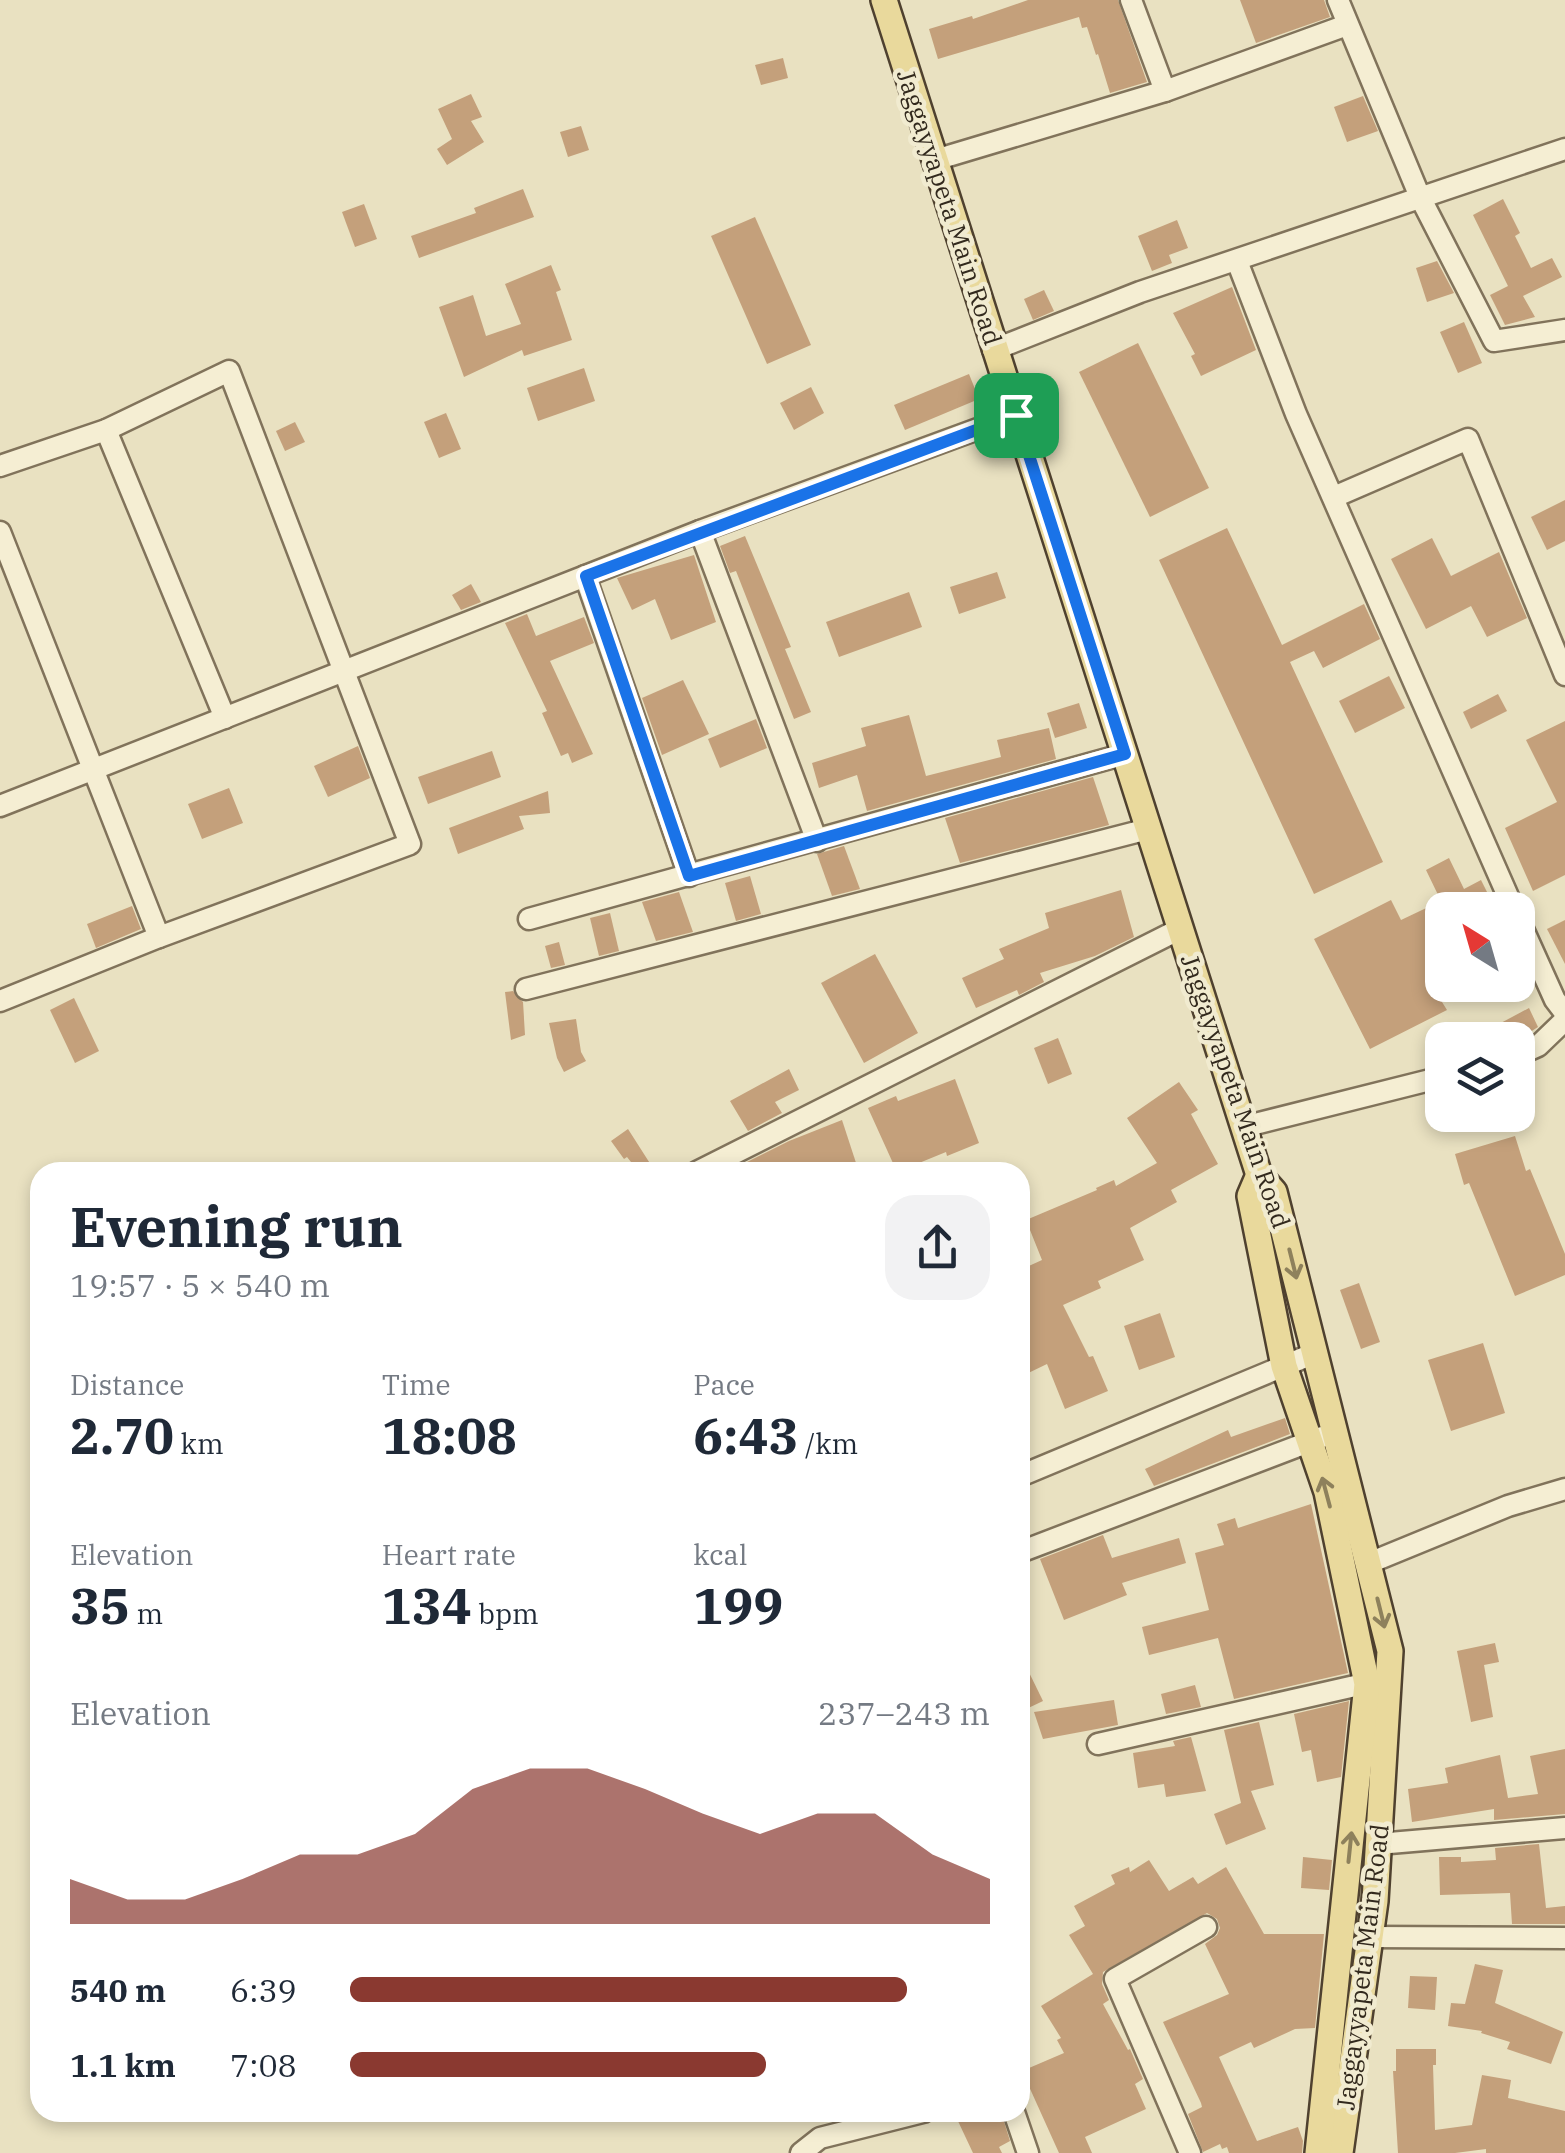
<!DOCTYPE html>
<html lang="en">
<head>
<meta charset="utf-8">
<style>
  :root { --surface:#fff; --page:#f2f2f3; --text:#1f2937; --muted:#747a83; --accent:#8a3930 }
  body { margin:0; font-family:"IBM Plex Serif",serif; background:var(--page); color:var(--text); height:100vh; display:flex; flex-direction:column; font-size:38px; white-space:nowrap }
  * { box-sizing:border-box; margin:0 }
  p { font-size:32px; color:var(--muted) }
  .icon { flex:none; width:55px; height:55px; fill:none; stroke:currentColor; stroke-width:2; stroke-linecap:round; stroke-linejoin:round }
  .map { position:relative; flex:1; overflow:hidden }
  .panel { position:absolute; left:30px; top:1162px; width:1000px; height:960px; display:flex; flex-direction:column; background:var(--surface); border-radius:30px; box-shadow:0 5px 15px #0003 }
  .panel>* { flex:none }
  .needle { width:65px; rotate:323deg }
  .buttons { position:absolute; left:1425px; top:892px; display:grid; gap:20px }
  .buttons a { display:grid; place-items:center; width:110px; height:110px; border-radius:20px; background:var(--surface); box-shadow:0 5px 15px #0003; font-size:50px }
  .pin { position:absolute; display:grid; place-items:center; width:85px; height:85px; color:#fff; margin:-42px; border-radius:20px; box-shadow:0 5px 15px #0006 }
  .round { display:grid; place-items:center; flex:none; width:105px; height:105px; border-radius:30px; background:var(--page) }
  .headline { display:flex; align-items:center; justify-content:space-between; height:170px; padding:0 40px }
  h1 { font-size:55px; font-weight:700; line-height:75px }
  .figures { display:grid; grid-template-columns:repeat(3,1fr); gap:15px; height:170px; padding:10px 40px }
  .figures div { display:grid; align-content:center }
  .figures b { font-size:50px; font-weight:700 }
  .figures small { font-size:28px; font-weight:400 }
  .figures p { font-size:28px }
  .chart { height:280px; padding:20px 40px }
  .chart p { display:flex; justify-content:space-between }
  .chart svg { width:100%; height:180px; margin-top:10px; fill:var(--accent); opacity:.7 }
  ul { padding:0 40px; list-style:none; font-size:32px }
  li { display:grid; grid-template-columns:160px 120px 1fr; align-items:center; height:75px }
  li i { height:25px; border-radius:12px; background:var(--accent) }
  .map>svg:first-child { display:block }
  .building { fill:#c4a07b }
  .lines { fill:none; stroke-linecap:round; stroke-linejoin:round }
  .minor-casing { stroke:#81735b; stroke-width:25 }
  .major-casing { stroke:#4f412f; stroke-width:30 }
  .minor { stroke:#f5eed3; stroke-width:20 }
  .major { stroke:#e9d99c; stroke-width:25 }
  .oneway { stroke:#8e815c }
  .route-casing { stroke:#fff; stroke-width:20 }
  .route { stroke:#1a73e8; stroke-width:12 }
  .labels { text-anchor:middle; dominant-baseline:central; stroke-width:9; stroke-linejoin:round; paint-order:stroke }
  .street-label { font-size:25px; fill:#32291d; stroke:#f1ebd0 }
</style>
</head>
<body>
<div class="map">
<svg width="1565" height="2153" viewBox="0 0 1565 2153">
  <rect width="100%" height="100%" fill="#e9e1c1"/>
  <g class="building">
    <path d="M 1028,0 L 1118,0 L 1147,82 L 1110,93 L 1098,54 L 1096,55 L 1087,27 L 1082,28 L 1079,17 L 938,59 L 929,29 L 972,16 L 973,19 Z"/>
    <path d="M 1240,0 L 1324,0 L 1330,17 L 1256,43 Z"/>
    <path d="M 783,58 L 788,78 L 761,85 L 755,65 Z"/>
    <path d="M 471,94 L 482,117 L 471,121 L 484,142 L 447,165 L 437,149 L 452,139 L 438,109 Z"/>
    <path d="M 1363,96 L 1378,131 L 1347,142 L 1334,107 Z"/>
    <path d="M 581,126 L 589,150 L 568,157 L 560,132 Z"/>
    <path d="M 523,189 L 534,217 L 419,258 L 411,236 L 476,213 L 474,208 Z"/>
    <path d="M 1503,199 L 1520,233 L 1515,236 L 1531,268 L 1552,258 L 1562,277 L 1523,296 L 1535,317 L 1505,325 L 1490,295 L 1508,286 L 1473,215 Z"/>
    <path d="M 364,204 L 377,239 L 355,247 L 342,212 Z"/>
    <path d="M 755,217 L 811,345 L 767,364 L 711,236 Z"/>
    <path d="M 1177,220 L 1188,248 L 1169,255 L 1172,263 L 1152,271 L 1138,236 Z"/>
    <path d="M 1437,261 L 1454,293 L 1427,302 L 1416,268 Z"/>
    <path d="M 551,265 L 561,290 L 556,292 L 572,340 L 524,356 L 522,350 L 464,377 L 439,307 L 473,295 L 486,336 L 521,324 L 505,284 Z"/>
    <path d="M 1232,287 L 1256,350 L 1201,376 L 1191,356 L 1195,354 L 1173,313 Z"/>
    <path d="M 1044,290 L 1054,311 L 1033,320 L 1024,299 Z"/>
    <path d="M 1464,322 L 1482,363 L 1458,373 L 1440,332 Z"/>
    <path d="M 1138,343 L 1209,488 L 1150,517 L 1079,372 Z"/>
    <path d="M 584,368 L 595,401 L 538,421 L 527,388 Z"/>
    <path d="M 969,374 L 979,399 L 905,430 L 894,405 Z"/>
    <path d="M 811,387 L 824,413 L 794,430 L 780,403 Z"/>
    <path d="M 446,413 L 461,449 L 439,458 L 424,422 Z"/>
    <path d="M 295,422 L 305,442 L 285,451 L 276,431 Z"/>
    <path d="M 1565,500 L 1565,541 L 1547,550 L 1531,517 Z"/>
    <path d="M 1227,528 L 1282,645 L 1364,604 L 1380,639 L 1323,668 L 1314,651 L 1290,662 L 1383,862 L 1314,894 L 1159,560 Z"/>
    <path d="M 745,536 L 791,647 L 785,649 L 811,712 L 794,719 L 736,571 L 730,573 L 720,546 Z"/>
    <path d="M 1432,538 L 1451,576 L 1499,552 L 1527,618 L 1487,637 L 1471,606 L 1426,629 L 1391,559 Z"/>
    <path d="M 694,555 L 716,622 L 671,640 L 655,599 L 632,610 L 617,578 Z"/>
    <path d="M 997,572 L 1006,598 L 959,614 L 950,587 Z"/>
    <path d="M 471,584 L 481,602 L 461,610 L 452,595 Z"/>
    <path d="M 909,592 L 922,627 L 839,657 L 826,622 Z"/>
    <path d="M 527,614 L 536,636 L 584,617 L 594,643 L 550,661 L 593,754 L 572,763 L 568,753 L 561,756 L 542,713 L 547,711 L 505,623 Z"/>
    <path d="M 1389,676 L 1405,708 L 1355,733 L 1339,701 Z"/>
    <path d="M 683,680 L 709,734 L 662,755 L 642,698 Z"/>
    <path d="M 1498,694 L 1507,711 L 1471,729 L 1463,712 Z"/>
    <path d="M 1079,703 L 1087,728 L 1055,738 L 1047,713 Z"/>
    <path d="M 909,715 L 926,776 L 1001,757 L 997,740 L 1049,728 L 1056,759 L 867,811 L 857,775 L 819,788 L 812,763 L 866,746 L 861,728 Z"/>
    <path d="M 756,719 L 767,748 L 720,768 L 708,739 Z"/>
    <path d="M 1565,721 L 1565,875 L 1533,891 L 1505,828 L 1557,802 L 1526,740 Z"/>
    <path d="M 358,746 L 370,778 L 328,797 L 314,766 Z"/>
    <path d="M 492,751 L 501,777 L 428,804 L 418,777 Z"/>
    <path d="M 1093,777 L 1109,825 L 960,863 L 945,818 Z"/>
    <path d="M 229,788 L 243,823 L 202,839 L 188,804 Z"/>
    <path d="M 548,791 L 550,813 L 519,816 L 524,829 L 458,854 L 449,828 Z"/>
    <path d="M 844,846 L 860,889 L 832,896 L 817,854 Z"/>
    <path d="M 1449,858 L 1464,889 L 1481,880 L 1496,910 L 1445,910 L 1442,904 L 1442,1002 L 1447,1010 L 1370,1049 L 1314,939 L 1391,900 L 1401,920 L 1441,901 L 1426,870 Z"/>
    <path d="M 750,876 L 761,914 L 736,921 L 725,883 Z"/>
    <path d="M 1121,890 L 1134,937 L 1095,956 L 1040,973 L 1044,982 L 1019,995 L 1017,990 L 976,1008 L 962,978 L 1004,959 L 999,949 L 1049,928 L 1045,913 Z"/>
    <path d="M 679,892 L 693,932 L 656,941 L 642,902 Z"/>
    <path d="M 132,906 L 141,929 L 96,948 L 87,924 Z"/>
    <path d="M 610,913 L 619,951 L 599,956 L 590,918 Z"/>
    <path d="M 1565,920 L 1565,964 L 1547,929 Z"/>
    <path d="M 559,942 L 565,965 L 551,968 L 545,946 Z"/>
    <path d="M 875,954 L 918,1033 L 864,1063 L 821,983 Z"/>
    <path d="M 513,991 L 523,1002 L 525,1035 L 511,1040 L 505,992 Z"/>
    <path d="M 74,998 L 99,1051 L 75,1063 L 50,1010 Z"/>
    <path d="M 1529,1008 L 1538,1027 L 1518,1040 L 1504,1040 L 1497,1025 Z"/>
    <path d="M 576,1019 L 581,1052 L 586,1061 L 564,1072 L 557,1058 L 549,1023 Z"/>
    <path d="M 1058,1038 L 1072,1074 L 1048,1084 L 1034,1048 Z"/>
    <path d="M 789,1069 L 799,1090 L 775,1102 L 782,1113 L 748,1131 L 730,1101 Z"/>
    <path d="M 955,1079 L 979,1143 L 947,1156 L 946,1152 L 897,1172 L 868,1108 L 896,1096 L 898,1101 Z"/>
    <path d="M 1179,1082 L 1198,1110 L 1191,1114 L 1218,1164 L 1171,1190 L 1177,1202 L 1130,1228 L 1144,1260 L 1098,1281 L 1101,1288 L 1063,1305 L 1089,1357 L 1093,1356 L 1108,1391 L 1065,1409 L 1047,1364 L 1020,1377 L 1020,1270 L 1042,1260 L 1026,1220 L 1097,1190 L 1096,1188 L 1114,1180 L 1116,1186 L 1157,1163 L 1127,1118 Z"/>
    <path d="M 842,1120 L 859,1172 L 727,1172 L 789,1141 Z"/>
    <path d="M 628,1129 L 651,1165 L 639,1172 L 627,1157 L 624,1159 L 611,1141 Z"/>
    <path d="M 1515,1136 L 1526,1171 L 1530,1169 L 1565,1254 L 1565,1275 L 1515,1296 L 1469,1183 L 1464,1185 L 1455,1154 Z"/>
    <path d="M 1359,1283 L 1380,1342 L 1361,1349 L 1340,1290 Z"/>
    <path d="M 1160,1313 L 1175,1357 L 1139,1370 L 1124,1326 Z"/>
    <path d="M 1483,1343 L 1505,1413 L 1451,1431 L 1428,1360 Z"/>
    <path d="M 1285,1418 L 1290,1434 L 1154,1486 L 1145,1469 L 1228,1430 L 1231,1437 Z"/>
    <path d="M 1311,1504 L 1348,1673 L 1234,1699 L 1218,1638 L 1149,1655 L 1142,1627 L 1209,1610 L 1195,1553 L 1224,1545 L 1217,1524 L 1235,1518 L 1238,1528 Z"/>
    <path d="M 1103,1535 L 1112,1558 L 1179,1538 L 1186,1563 L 1122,1583 L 1127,1595 L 1064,1620 L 1040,1559 Z"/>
    <path d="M 1495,1643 L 1499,1662 L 1484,1665 L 1493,1717 L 1471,1722 L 1457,1651 Z"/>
    <path d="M 1020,1654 L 1043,1701 L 1020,1712 Z"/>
    <path d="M 1195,1685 L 1201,1707 L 1166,1714 L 1161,1694 Z"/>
    <path d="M 1114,1700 L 1118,1725 L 1043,1739 L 1034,1712 Z"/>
    <path d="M 1349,1701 L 1341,1777 L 1317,1782 L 1311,1750 L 1302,1752 L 1294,1714 Z"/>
    <path d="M 1259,1722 L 1274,1785 L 1251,1791 L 1266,1829 L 1226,1845 L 1214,1814 L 1241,1803 L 1224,1730 Z"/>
    <path d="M 1191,1737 L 1206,1791 L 1166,1797 L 1164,1784 L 1138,1788 L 1133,1753 L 1175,1746 L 1173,1741 Z"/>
    <path d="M 1565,1749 L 1565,1814 L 1494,1820 L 1494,1809 L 1412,1822 L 1408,1789 L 1448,1783 L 1445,1768 L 1500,1755 L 1508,1798 L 1538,1794 L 1530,1756 Z"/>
    <path d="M 1539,1844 L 1546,1908 L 1565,1906 L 1565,1924 L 1512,1924 L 1510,1893 L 1440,1895 L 1439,1857 L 1461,1857 L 1461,1862 L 1496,1860 L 1495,1848 Z"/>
    <path d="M 1303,1857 L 1332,1860 L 1329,1890 L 1301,1888 Z"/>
    <path d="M 1149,1860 L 1169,1891 L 1193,1877 L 1198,1884 L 1226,1867 L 1264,1934 L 1324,1934 L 1315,2028 L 1295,2029 L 1254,2048 L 1251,2042 L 1219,2057 L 1257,2141 L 1298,2127 L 1303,2141 L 1302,2153 L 1229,2153 L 1227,2147 L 1222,2149 L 1220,2144 L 1203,2152 L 1188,2114 L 1202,2107 L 1201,2103 L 1163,2022 L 1229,1994 L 1205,1944 L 1217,1935 L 1220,1928 L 1217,1919 L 1207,1913 L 1103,1972 L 1102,1984 L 1109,2000 L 1103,2004 L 1128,2050 L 1130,2049 L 1143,2079 L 1135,2084 L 1146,2109 L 1085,2137 L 1092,2153 L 1059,2153 L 1022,2071 L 1064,2053 L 1057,2040 L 1061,2038 L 1041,2006 L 1093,1974 L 1069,1935 L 1085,1926 L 1074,1906 L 1115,1884 L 1111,1875 L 1129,1867 L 1130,1872 Z"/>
    <path d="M 1475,1964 L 1503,1970 L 1495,2003 L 1563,2032 L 1551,2064 L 1507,2049 L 1510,2042 L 1481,2033 L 1482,2031 L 1448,2026 L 1451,2003 L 1465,2004 Z"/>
    <path d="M 1410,1976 L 1437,1977 L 1435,2010 L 1408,2008 Z"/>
    <path d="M 1396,2049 L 1436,2049 L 1436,2065 L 1433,2065 L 1435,2130 L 1472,2125 L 1482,2075 L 1511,2080 L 1508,2098 L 1565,2111 L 1565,2153 L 1486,2153 L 1486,2149 L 1455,2153 L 1398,2153 L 1393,2071 L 1396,2071 Z"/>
    <path d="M 971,2112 L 1001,2112 L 1010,2141 L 999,2147 L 1002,2153 L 973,2153 L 957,2119 Z"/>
  </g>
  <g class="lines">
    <g class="minor-casing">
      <g id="minor">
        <path d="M 1131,0 L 1165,91"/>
        <path d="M 1338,0 L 1420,197 L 1494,341 L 1565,330"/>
        <path d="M 935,160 L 1165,91 L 1347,25"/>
        <path d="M 1237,261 L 1296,414 L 1514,910"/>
        <path d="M 993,350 L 1140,292 L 1565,149"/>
        <path d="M 106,430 L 225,718"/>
        <path d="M 0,466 L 106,430 L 229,371 L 410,844 L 159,937 L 0,1001"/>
        <path d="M 1334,497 L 1468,439 L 1565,675"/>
        <path d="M 700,531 L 817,841"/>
        <path d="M 0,532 L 159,937"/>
        <path d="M 585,576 L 689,876"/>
        <path d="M 0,806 L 700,531 L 1016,415"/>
        <path d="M 1518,918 L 1555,1000 L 1565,1013"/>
        <path d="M 529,919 L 1125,754"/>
        <path d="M 526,989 L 1148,829"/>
        <path d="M 1518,1055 L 1538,1046 L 1565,1020"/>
        <path d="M 1243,1127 L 1442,1077"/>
        <path d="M 697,1172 L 1180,929"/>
        <path d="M 1020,1476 L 1315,1353"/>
        <path d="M 1020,1552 L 1322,1437"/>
        <path d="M 1369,1563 L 1508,1506 L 1565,1489"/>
        <path d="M 1098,1744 L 1377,1681"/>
        <path d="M 1378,1844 L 1565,1828"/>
        <path d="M 1370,1937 L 1565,1938"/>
        <path d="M 1014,2112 L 1028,2153"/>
        <path d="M 801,2153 L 820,2138 L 923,2112"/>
        <path d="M 1190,2153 L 1115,1979 L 1206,1927"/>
      </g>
    </g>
    <g class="major-casing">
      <g id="major">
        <path d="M 884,0 L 1259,1175 L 1274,1192 L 1390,1651 L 1375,1901 L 1340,2153"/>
        <path d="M 1259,1175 L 1250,1196 L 1284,1366 L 1327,1492 L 1367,1684 L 1318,2153"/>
      </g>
    </g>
    <use href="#minor" class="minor"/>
    <use href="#major" class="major"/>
  </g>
  <defs><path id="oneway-shaft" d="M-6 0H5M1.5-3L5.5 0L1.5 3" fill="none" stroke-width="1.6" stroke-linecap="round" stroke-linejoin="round" transform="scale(2.5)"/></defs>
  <g class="oneway">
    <use href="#oneway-shaft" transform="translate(1293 1264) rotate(76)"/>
    <use href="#oneway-shaft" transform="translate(1326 1492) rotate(-105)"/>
    <use href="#oneway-shaft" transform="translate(1381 1613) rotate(76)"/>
    <use href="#oneway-shaft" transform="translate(1350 1847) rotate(-84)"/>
  </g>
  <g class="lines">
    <g class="route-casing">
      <path id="route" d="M 1016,415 L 1125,754 L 689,876 L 586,576 Z"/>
    </g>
    <use href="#route" class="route"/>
  </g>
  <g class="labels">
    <g class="street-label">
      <text transform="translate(950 207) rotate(72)">Jaggayyapeta Main Road</text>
      <text transform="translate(1236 1091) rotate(71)">Jaggayyapeta Main Road</text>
      <text transform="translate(1362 1967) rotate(-83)">Jaggayyapeta Main Road</text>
    </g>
  </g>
</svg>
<div class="buttons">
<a><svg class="needle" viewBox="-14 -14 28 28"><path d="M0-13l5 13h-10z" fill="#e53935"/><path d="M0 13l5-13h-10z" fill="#747a83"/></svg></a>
<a><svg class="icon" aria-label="layers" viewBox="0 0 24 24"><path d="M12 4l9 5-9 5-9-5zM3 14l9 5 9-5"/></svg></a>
</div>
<div class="pin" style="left:1016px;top:415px;background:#1e9e55"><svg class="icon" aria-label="arrive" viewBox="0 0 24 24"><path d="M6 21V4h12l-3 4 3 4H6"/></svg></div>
<section class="panel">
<div class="headline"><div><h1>Evening run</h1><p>19:57 · 5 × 540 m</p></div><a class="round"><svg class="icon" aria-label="share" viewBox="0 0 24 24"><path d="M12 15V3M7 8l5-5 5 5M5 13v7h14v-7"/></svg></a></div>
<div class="figures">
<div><p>Distance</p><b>2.70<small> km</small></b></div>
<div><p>Time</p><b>18:08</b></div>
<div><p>Pace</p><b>6:43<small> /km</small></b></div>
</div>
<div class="figures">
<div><p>Elevation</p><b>35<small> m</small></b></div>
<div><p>Heart rate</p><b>134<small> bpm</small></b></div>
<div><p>kcal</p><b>199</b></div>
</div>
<div class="chart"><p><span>Elevation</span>237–243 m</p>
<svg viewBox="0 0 160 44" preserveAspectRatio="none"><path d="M0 44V33L10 38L20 38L30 33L40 27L50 27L60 22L70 11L80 6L90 6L100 11L110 17L120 22L130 17L140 17L150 27L160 33V44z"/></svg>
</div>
<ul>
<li><b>540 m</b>6:39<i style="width:87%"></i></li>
<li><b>1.1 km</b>7:08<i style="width:65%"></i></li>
</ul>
</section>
</div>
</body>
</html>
